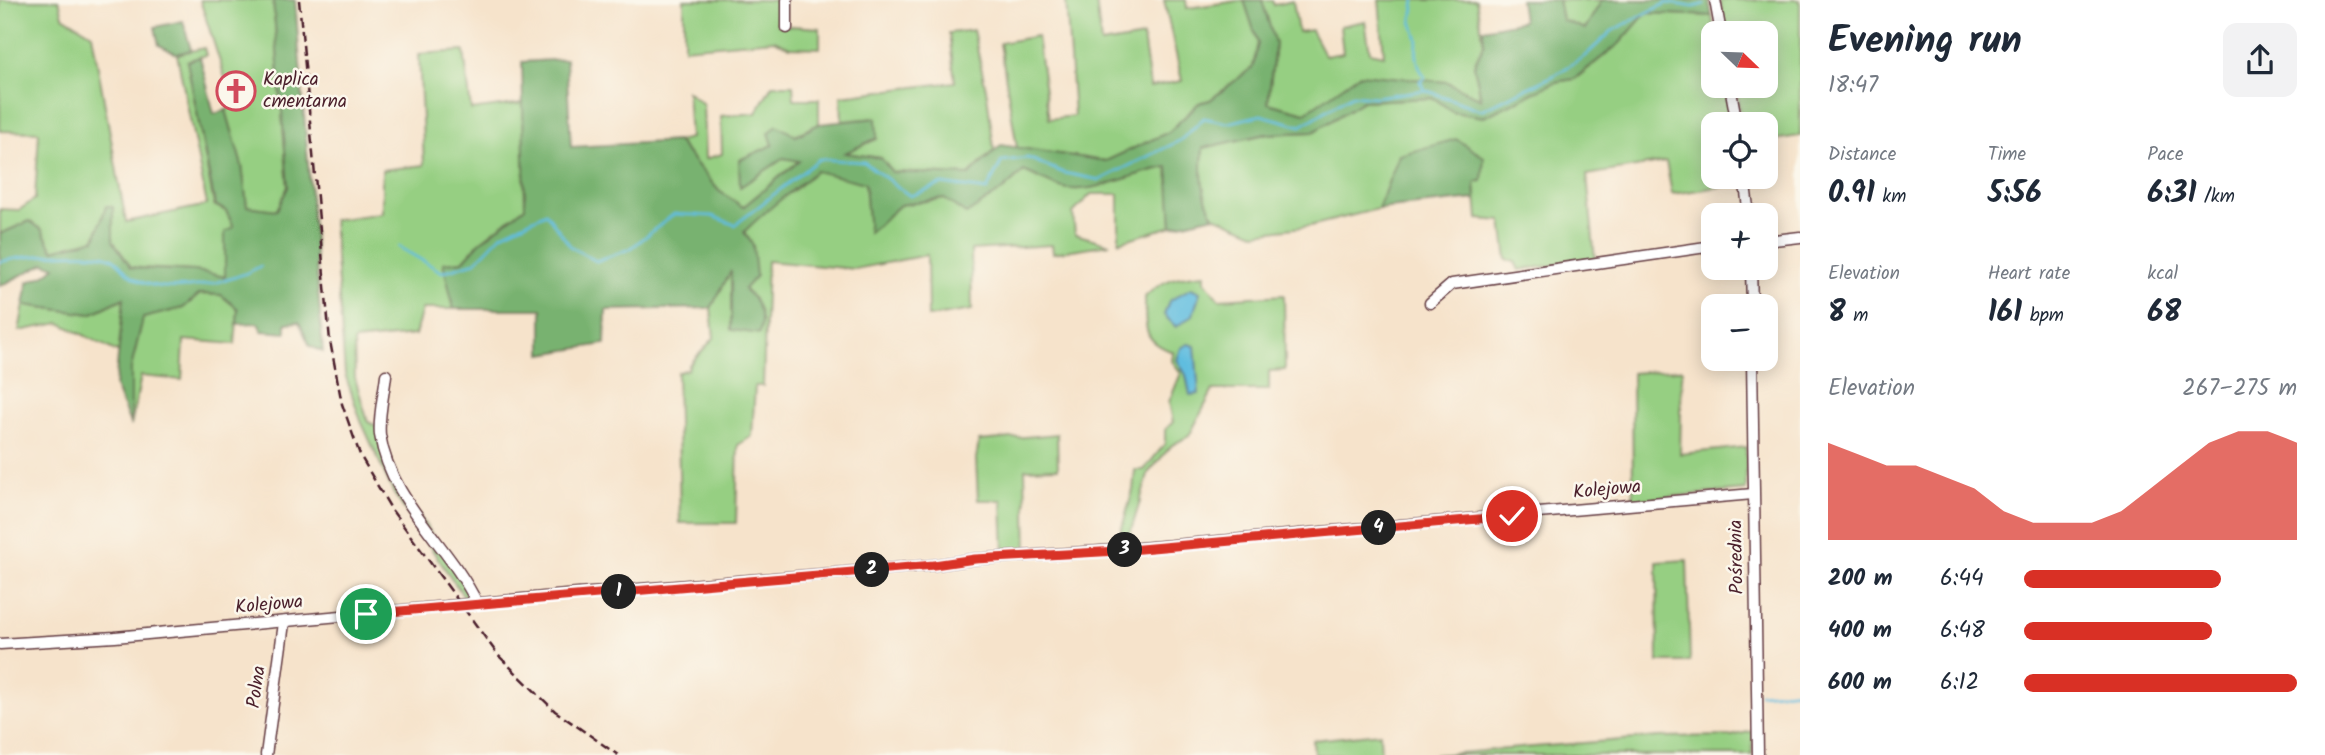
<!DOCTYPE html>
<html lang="en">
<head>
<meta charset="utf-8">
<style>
  :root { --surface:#fff; --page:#f2f2f3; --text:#1f2937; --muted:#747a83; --accent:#d93025 }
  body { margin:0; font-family:Kalam,sans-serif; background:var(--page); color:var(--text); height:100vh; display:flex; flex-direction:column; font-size:26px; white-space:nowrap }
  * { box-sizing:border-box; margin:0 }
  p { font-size:23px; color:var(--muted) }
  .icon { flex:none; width:38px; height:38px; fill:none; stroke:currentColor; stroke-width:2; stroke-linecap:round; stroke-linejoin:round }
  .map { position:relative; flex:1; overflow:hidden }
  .side { display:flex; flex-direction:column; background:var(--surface); width:525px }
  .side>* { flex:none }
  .needle { width:46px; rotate:113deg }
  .tools { position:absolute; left:1701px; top:21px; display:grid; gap:14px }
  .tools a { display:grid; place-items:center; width:77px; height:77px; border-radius:14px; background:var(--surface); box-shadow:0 4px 18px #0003; font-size:35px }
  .pin { position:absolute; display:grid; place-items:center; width:60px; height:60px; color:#fff; margin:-30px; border:4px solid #fff; border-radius:50%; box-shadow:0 2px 7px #0007 }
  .km { position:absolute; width:35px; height:35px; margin:-18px; border-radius:50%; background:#222; color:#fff; font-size:19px; line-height:35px; text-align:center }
  .round { display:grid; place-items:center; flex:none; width:74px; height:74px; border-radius:14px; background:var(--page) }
  .summary { display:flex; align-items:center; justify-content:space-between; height:119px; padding:0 28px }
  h1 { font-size:38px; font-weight:700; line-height:52px }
  .figures { display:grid; grid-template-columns:repeat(3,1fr); gap:10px; height:119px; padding:7px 28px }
  .figures div { display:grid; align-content:center }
  .figures b { font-size:30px; font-weight:700 }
  .figures small { font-size:19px; font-weight:400 }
  .figures p { font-size:19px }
  .chart { height:196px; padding:14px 28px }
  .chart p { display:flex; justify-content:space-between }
  .chart svg { width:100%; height:126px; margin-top:7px; fill:var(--accent); opacity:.7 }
  ul { padding:0 28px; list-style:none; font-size:23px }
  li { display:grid; grid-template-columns:112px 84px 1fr; align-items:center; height:52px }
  li i { height:18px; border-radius:9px; background:var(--accent) }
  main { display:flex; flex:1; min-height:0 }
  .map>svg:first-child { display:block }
  .green { fill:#96cf82; stroke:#707756; stroke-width:2 }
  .forest { fill:#78b270; stroke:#61684e; stroke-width:2 }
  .water { fill:#61bddf; stroke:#566e85; stroke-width:2 }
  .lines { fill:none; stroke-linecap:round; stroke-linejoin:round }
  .stream { stroke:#61bddf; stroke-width:2.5 }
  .minor-casing { stroke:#643c43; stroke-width:13 }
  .minor { stroke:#fff; stroke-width:10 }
  .rail { stroke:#4a1f2b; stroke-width:2.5; stroke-dasharray:10 5; stroke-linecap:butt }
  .route-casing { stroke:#fff; stroke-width:14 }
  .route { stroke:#d93025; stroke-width:9 }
  .labels { text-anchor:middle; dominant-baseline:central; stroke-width:5; stroke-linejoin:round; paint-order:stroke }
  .poi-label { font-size:19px; fill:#4a1f2b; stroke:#fbf7ec; text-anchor:start }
  .street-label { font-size:19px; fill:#4a1f2b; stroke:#fbf7ec }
</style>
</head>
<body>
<main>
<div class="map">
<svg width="1800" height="755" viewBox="0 0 1800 755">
  <rect width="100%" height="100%" fill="#fbf7ec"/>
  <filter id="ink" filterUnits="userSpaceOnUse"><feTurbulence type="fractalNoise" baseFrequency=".0143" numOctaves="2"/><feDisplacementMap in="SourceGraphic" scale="14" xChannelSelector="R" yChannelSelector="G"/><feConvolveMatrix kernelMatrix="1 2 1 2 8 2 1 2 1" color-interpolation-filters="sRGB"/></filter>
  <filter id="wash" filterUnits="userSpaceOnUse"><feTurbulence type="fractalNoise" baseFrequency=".00686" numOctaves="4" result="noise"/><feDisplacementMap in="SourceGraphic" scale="28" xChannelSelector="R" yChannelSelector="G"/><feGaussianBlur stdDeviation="1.57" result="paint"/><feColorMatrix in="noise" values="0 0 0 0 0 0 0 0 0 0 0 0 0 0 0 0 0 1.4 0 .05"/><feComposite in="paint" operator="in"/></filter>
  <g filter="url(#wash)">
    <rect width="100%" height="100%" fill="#f6e3cb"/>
    <g class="green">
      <path d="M 0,0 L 59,0 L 63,16 L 92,34 L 126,222 L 207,205 L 177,54 L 204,48 L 206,55 L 187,61 L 214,205 L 226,211 L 234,228 L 225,233 L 225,278 C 194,267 163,271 131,267 L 113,241 L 113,207 L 106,207 L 95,239 L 53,250 L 42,230 L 30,221 L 0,234 L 0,209 L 19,210 L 35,199 L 39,132 L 0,131 Z"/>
      <path d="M 200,0 L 273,0 L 288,187 L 277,210 L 247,207 L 242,166 L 226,110 L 230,108 L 224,88 L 228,87 Z"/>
      <path d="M 684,0 L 777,0 L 777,25 L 820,28 L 820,48 L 790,47 L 774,40 L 684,48 Z"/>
      <path d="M 1066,0 L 1096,0 L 1101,44 L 1143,37 L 1150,87 L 1182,81 L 1164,0 L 1186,0 L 1187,8 L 1244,0 L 1258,43 L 1253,67 L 1210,100 L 1199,103 L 1169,132 L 1106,161 L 1017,148 L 1000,43 L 1037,36 L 1049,119 L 1074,116 Z"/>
      <path d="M 1262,0 L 1272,0 L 1274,5 L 1293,1 L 1298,32 L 1311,30 L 1325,56 L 1343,53 L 1340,26 L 1365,21 L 1370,52 L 1384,55 L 1379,0 L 1476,0 L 1484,44 L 1474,65 L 1481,99 L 1447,82 L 1420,82 L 1327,99 L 1305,113 L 1268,103 L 1275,44 Z"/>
      <path d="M 1558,0 L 1602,0 L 1585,29 L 1562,20 Z"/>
      <path d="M 1720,0 L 1800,0 L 1800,136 L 1766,141 L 1766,124 L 1742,124 L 1736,86 L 1766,86 L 1766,33 L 1726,33 Z"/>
      <path d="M 1646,13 L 1712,16 L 1715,33 L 1713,86 L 1725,86 L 1732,124 L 1713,124 L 1713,177 L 1738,177 L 1739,184 L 1672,194 L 1666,162 L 1587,175 L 1595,260 L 1519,270 L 1515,262 L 1507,260 L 1502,221 L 1478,219 L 1475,182 L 1399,155 L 1378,209 L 1310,226 L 1255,233 L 1214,216 L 1206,203 L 1201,178 L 1203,148 L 1266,134 L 1313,132 L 1363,101 L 1434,98 L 1453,112 L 1484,117 L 1555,82 L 1575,79 L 1620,43 Z"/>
      <path d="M 973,30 L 987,94 L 994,150 L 969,175 L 892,172 L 881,158 L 844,153 L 877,139 L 875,118 L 842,121 L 841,96 L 955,82 L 949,33 Z"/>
      <path d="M 464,51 L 471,110 L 524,103 L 525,207 L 480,242 L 463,261 L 444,263 L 454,309 L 422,309 L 415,335 L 354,341 L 355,378 L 368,422 L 377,426 L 402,490 L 477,603 L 469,604 L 394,494 L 361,421 L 345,374 L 333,220 L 382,213 L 382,170 L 424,165 L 419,54 Z"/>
      <path d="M 772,85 L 793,85 L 794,99 L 819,99 L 819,124 L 773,145 L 740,187 L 784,158 L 800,160 L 743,207 L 719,191 L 677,141 L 690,138 L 687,91 L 703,104 L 705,159 L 722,154 L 721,116 L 756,113 Z"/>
      <path d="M 1169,167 L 1172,226 L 1119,242 L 1119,194 L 1091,194 L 1073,213 L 1075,234 L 1110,244 L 1053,253 L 1052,245 L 971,250 L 972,310 L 928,317 L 927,255 L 855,269 L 767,261 L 763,386 L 755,386 L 752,436 L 738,445 L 736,523 L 680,523 L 677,373 L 688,369 L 689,365 L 714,338 L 711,308 L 731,270 L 762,323 L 754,299 L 743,289 L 753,245 L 744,232 L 771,204 L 793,191 L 816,170 L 865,183 L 869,232 L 900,205 L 1004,189 L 1024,171 C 1036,176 1048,183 1060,187 C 1092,197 1136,171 1169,167 Z"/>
      <path d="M 1205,274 L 1205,281 L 1219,299 L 1284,295 L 1285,370 L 1269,371 L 1269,390 L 1213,390 L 1189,436 L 1172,445 L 1149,472 L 1126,547 L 1116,548 L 1133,490 L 1135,470 L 1144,470 L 1165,444 L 1165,430 L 1173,422 L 1169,402 L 1181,373 L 1172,361 L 1173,352 C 1141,341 1146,327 1145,297 C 1163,278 1180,276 1205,274 Z"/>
      <path d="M 200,294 L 221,295 L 238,309 L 235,344 L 184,340 L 182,380 L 141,376 L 131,426 L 131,368 L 143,318 L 183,308 Z"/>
      <path d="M 124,298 L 119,353 L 60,323 L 19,331 L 24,305 L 91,314 Z"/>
      <path d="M 1682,369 L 1680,454 L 1746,447 L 1746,490 L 1633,500 L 1632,373 Z"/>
      <path d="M 1057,434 L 1058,468 L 1025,469 L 1027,553 L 1004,554 L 1002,500 L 978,500 L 976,459 L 979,441 Z"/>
      <path d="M 1687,560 L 1690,662 L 1658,662 L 1657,562 Z"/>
      <path d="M 1753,731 L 1752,755 L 1434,755 L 1659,737 L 1731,736 Z"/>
      <path d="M 1380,733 L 1381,755 L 1314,755 L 1313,740 Z"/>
    </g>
    <g class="forest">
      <path d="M 273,0 L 295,0 L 323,352 L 310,346 L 299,322 L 286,323 L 286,333 L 262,331 L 258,323 L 237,324 L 238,309 L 221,295 L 200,294 L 183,308 L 143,318 L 131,368 L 131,426 L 115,386 L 124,298 L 91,314 L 24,305 L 28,282 L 45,275 L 55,267 L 45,263 L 0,286 L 0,234 L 30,221 L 42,230 L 53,250 L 95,239 L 106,206 L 113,207 L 113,241 L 131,267 C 165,272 192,267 225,277 L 225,232 L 234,227 L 226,211 L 215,205 L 187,61 L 200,57 L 214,114 L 226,110 L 242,166 L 247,206 L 277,210 L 288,187 Z"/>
      <path d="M 1244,0 L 1262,0 L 1275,44 L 1268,103 L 1305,113 L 1360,74 L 1447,82 L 1481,99 L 1474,65 L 1484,44 L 1483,29 L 1523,21 L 1520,0 L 1558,0 L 1562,20 L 1585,29 L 1602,0 L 1709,0 L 1712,16 L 1646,13 L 1620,43 L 1574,79 L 1555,82 L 1484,117 L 1453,112 L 1434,98 L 1363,101 L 1313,132 L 1266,134 L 1203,148 C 1201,172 1201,195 1214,216 L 1172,226 L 1168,167 C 1135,171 1092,197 1060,187 C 1048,183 1036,176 1024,171 L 1004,189 L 966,214 L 943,198 L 900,205 L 869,233 L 865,183 L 816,171 C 792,192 767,208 744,232 L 753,245 L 756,276 L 744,289 C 757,301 765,316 759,334 L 731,330 L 731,271 L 711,308 L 606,310 L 605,344 L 542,354 L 542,309 L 454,309 L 443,263 L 463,261 L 480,242 L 525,207 L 522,62 L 566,59 L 571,147 L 677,141 L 719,191 L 743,207 L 799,161 L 784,158 L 740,187 L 739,160 L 773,145 L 769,133 L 777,125 L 796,136 L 819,124 L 876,118 L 877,138 L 845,153 L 881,158 L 892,172 L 969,175 L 1001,145 L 1106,161 L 1169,132 L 1199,103 L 1210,100 L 1253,67 L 1258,43 Z"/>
      <path d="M 183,21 L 191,50 L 177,54 L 159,45 L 155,27 Z"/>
      <path d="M 1456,139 L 1484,157 L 1482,181 L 1475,182 L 1476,199 L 1378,209 L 1399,155 Z"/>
    </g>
    <g class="water">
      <path d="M 1191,288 L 1200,292 L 1193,315 L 1176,327 L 1164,315 L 1169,301 Z"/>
      <path d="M 1188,344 L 1195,346 L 1199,394 L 1190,395 L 1186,375 L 1177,360 L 1181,348 Z"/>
    </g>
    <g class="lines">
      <g class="stream">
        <path d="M 1415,0 L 1412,21 L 1418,40 C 1414,51 1418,69 1425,77 L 1420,82 L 1425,90"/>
        <path d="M 399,247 L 442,272 L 475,262 L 502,234 L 546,213 L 571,247 L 596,261 L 630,249 L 674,214 L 712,216 L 735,225 L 819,159 L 864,162 L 910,196 L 942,184 L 987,190 L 1002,161 L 1028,158 L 1064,173 L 1100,180 L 1181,140 L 1204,118 L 1228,123 L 1261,115 L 1301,126 L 1352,95 L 1375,97 L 1425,90 L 1481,110 L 1555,75 L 1585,56 L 1612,31 L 1654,9 L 1667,3 L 1694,7 L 1704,4"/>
        <path d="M 0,262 C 20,256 87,250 107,256 C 117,258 123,270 131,276 C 164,299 230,283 261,266"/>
        <path d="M 1760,694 L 1800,690"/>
      </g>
    </g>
  </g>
  <g filter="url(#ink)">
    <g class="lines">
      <g class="minor-casing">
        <g id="minor">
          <path d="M 787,0 L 787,28"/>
          <path d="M 1715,0 L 1721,33"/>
          <path d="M 1730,86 L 1737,124"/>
          <path d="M 1744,177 L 1749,215"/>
          <path d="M 1766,241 L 1800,237"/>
          <path d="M 1751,268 L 1752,306"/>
          <path d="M 1430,303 L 1452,284 L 1713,246"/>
          <path d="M 1752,359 L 1758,755"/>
          <path d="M 386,375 C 384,394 378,417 380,435 C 390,501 450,546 477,603"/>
          <path d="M 0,644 L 115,637 L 566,595 L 934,565 L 975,559 L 1118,550 L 1753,494"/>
          <path d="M 266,755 L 284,623"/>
        </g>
      </g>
      <use href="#minor" class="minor"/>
      <path class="rail" d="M 299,0 L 330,341 L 342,404 L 360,455 L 391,509 L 498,655 L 555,711 L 618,755"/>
    </g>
  </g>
  <g class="lines" filter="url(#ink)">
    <g class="route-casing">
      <path id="route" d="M 366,614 L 934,565 L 975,559 L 1118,551 L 1512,516"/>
    </g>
    <use href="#route" class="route"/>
  </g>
  <defs>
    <g id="church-ring" transform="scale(2.0125)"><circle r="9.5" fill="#fbf7ec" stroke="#d1495b" stroke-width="1.5"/><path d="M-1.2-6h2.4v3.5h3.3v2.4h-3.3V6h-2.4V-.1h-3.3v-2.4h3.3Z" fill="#d1495b"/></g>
  </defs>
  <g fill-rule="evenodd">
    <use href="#church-ring" x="236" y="91"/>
  </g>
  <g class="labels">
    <g class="poi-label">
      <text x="263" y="80">Kaplica<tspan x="263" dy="22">cmentarna</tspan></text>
    </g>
    <g class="street-label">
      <text transform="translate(1607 490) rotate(-5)">Kolejowa</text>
      <text transform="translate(1737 557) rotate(-91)">Pośrednia</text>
      <text transform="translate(269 605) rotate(-5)">Kolejowa</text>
      <text transform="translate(257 687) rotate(-82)">Polna</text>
    </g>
  </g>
</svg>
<div class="tools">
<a><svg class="needle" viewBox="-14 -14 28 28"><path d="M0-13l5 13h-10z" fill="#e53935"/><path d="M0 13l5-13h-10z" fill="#747a83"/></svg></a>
<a><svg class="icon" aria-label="locate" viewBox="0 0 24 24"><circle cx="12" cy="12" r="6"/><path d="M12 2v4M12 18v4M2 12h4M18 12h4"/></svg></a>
<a>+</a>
<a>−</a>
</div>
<div class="pin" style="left:366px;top:614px;background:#1e9e55"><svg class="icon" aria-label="arrive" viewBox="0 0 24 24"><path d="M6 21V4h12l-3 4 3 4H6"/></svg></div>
<div class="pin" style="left:1512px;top:516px;background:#d93025"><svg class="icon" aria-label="check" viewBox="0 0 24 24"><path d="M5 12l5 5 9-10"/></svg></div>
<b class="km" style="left:619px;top:592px">1</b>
<b class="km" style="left:872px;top:570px">2</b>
<b class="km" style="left:1125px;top:550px">3</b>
<b class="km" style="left:1379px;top:528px">4</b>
</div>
<section class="side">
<div class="summary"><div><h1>Evening run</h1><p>18:47</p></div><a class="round"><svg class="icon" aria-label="share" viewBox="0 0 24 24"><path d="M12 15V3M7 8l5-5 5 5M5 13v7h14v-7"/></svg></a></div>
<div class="figures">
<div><p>Distance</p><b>0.91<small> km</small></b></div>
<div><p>Time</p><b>5:56</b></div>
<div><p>Pace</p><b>6:31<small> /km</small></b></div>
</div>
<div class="figures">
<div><p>Elevation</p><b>8<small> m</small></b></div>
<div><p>Heart rate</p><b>161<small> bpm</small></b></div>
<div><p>kcal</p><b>68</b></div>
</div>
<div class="chart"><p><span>Elevation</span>267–275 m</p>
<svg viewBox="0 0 160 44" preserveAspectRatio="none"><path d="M0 44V10L10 14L20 18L30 18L40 22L50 26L60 34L70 38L80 38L90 38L100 34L110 26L120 18L130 10L140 6L150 6L160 10V44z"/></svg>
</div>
<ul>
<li><b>200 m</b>6:44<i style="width:72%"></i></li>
<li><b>400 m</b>6:48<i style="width:69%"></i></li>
<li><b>600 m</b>6:12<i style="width:100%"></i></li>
</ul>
</section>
</main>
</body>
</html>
